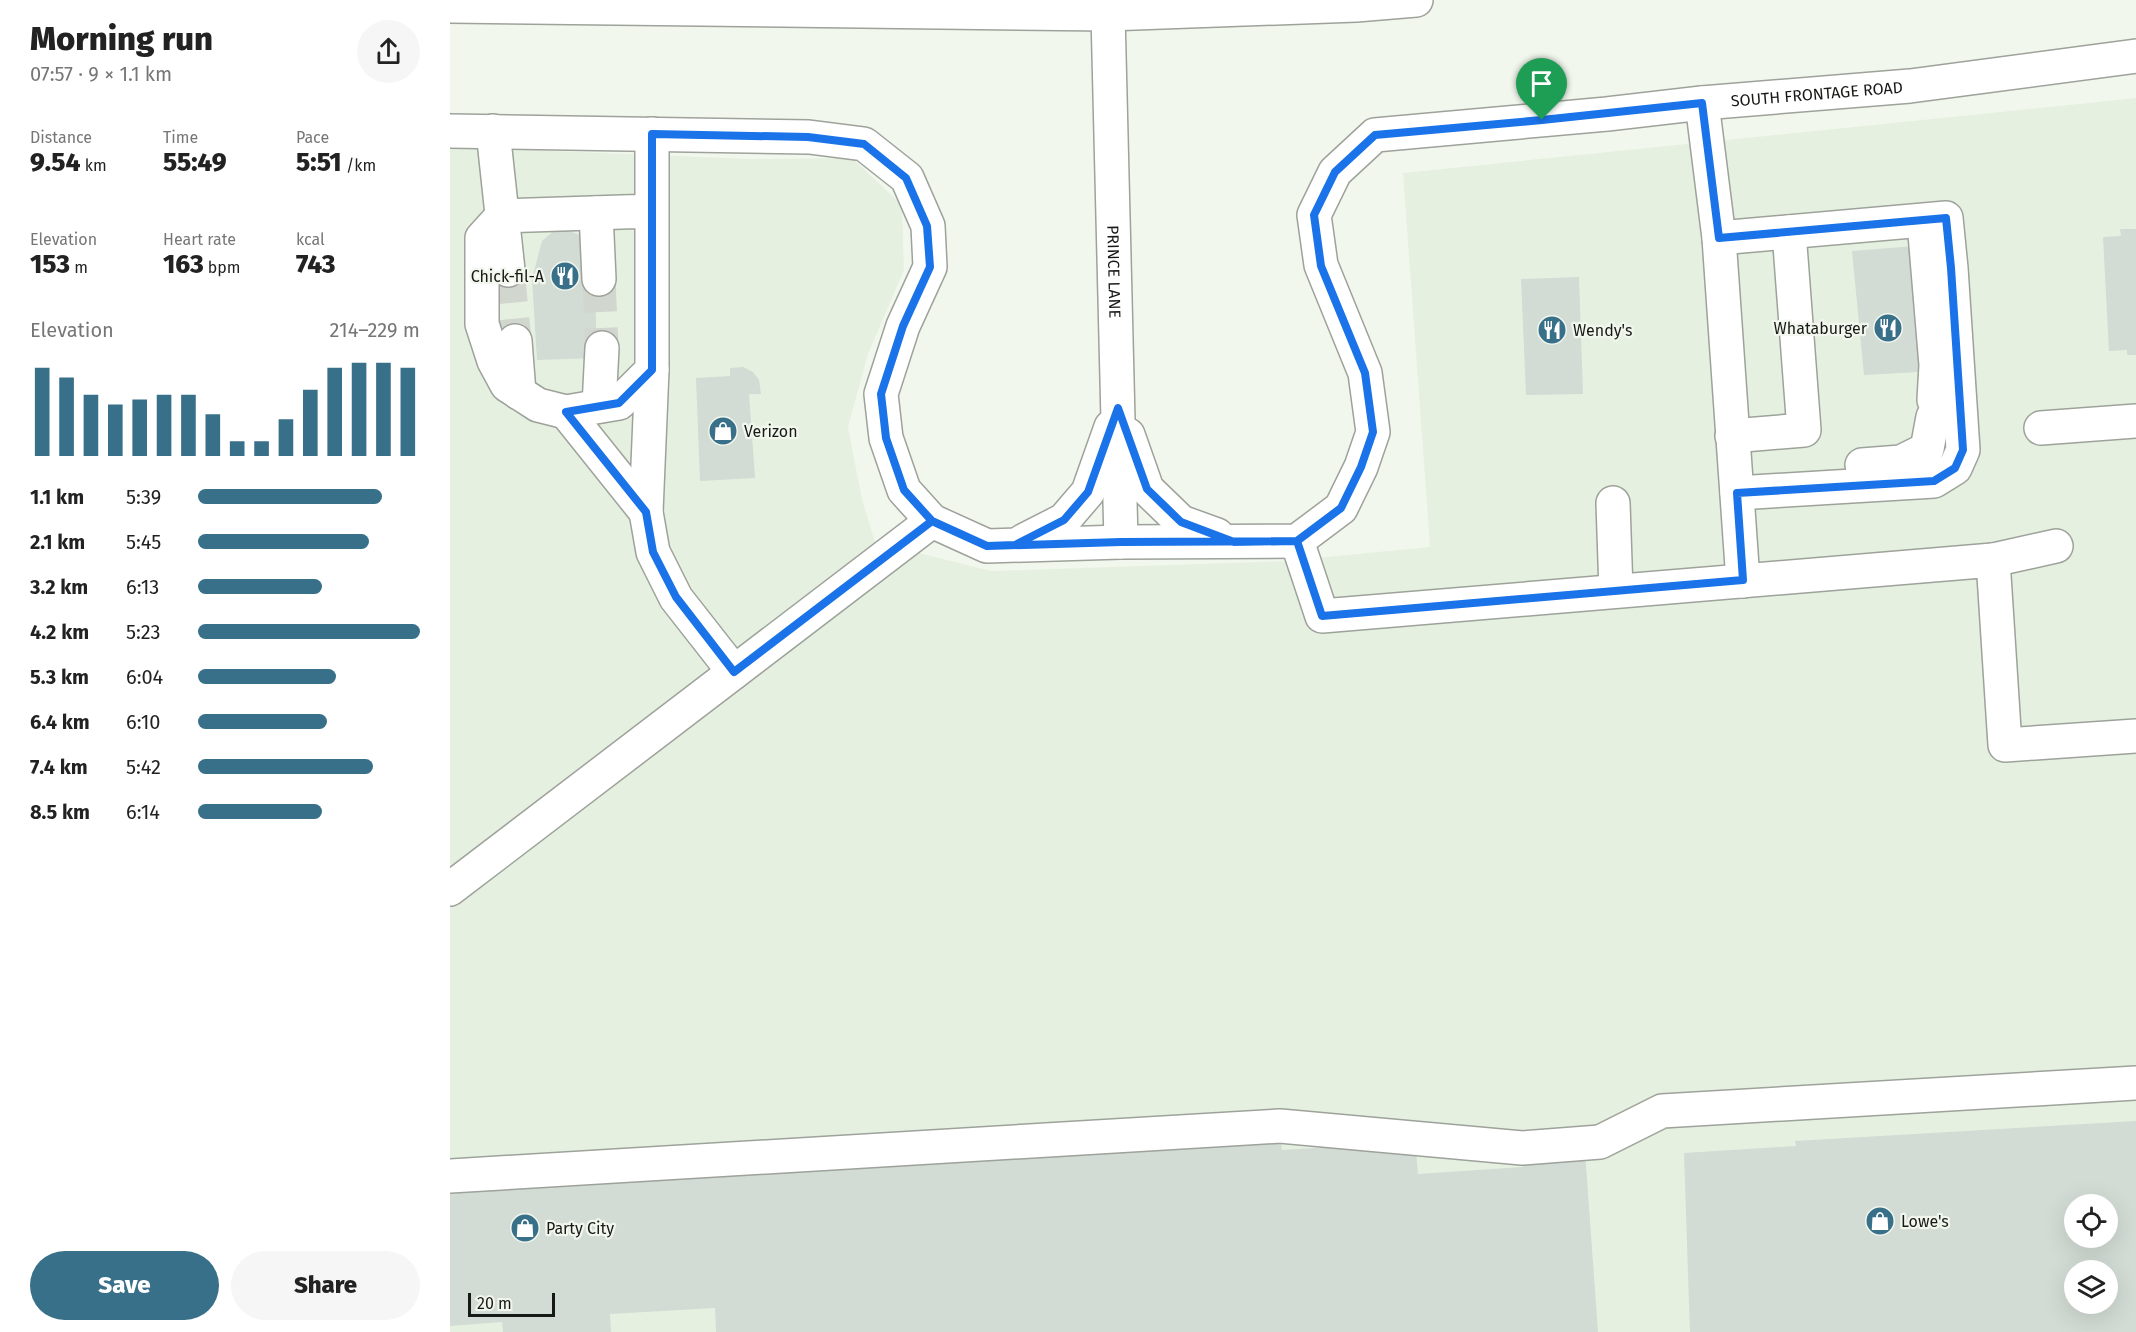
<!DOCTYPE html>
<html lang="en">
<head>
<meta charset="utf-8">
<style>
  :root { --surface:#fff; --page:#f6f6f6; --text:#222; --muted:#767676; --accent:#38708a }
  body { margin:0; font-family:"Fira Sans",sans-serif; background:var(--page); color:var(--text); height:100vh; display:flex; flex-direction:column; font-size:22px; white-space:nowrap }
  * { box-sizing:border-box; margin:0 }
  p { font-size:20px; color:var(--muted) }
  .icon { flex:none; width:33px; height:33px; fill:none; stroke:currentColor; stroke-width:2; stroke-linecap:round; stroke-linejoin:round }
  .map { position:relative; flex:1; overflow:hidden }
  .panel { display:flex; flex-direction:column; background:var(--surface); width:450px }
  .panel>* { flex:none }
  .controls { position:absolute; left:1614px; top:1194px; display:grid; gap:12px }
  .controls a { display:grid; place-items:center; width:54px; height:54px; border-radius:50%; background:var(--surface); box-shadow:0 6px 24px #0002; font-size:30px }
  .scale { position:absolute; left:18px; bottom:15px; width:87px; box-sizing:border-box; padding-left:6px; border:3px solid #171916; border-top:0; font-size:16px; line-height:21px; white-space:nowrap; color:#171916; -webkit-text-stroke:4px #f2f7ee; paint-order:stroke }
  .pin { position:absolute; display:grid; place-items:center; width:51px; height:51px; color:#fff; margin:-62px -26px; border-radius:50% 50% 50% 0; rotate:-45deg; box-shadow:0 0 6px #0007 }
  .pin .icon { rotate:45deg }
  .round { display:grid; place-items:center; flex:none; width:63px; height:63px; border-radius:32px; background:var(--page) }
  .headline { display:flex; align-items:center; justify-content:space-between; height:102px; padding:0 30px }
  h1 { font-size:33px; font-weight:800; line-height:45px }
  .figures { display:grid; grid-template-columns:repeat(3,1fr); gap:9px; height:102px; padding:6px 30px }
  .figures div { display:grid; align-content:center }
  .figures b { font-size:26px; font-weight:800 }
  .figures small { font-size:16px; font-weight:400 }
  .figures p { font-size:16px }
  .chart { height:168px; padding:12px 30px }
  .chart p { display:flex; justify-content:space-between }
  .chart svg { width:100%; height:108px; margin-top:6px; stroke:var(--accent); stroke-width:6 }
  .cta { display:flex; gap:12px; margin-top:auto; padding:12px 30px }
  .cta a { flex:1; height:69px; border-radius:36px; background:var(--accent); color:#fff; font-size:24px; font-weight:800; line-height:69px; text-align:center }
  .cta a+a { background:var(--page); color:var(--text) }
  ul { padding:0 30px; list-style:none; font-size:20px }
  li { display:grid; grid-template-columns:96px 72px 1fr; align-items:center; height:45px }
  li i { height:15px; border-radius:8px; background:var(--accent) }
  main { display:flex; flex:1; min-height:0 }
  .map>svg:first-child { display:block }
  .built { fill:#e6f0e0; fill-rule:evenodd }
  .building { fill:#d2dbd4; fill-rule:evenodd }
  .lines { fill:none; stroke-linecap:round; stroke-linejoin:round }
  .minor-tunnel { stroke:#d1d6ce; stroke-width:33; stroke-dasharray:33 16; stroke-linecap:butt }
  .minor-casing { stroke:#9da29a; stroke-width:36 }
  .major-casing { stroke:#9da29a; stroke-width:36 }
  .minor { stroke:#fff; stroke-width:33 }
  .major { stroke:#fff; stroke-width:33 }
  .route-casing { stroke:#fff; stroke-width:12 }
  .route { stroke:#1a73e8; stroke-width:8 }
  .labels { text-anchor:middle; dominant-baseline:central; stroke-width:4.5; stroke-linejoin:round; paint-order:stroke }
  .street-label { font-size:16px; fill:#171916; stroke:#f2f7ee }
  .poi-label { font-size:16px; fill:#171916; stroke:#f2f7ee; text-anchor:start }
</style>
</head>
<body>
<main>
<section class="panel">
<div class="headline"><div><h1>Morning run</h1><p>07:57 · 9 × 1.1 km</p></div><a class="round"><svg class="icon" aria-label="share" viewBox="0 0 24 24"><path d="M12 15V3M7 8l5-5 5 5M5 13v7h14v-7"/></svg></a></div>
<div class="figures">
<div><p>Distance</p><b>9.54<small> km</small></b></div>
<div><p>Time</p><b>55:49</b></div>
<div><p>Pace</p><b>5:51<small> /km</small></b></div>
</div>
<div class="figures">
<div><p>Elevation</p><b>153<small> m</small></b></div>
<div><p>Heart rate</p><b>163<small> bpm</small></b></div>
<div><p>kcal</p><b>743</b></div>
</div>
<div class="chart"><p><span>Elevation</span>214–229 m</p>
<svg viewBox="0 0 160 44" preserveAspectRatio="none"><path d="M5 44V8M15 44V12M25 44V19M35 44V23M45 44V21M55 44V19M65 44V19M75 44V27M85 44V38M95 44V38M105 44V29M115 44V17M125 44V8M135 44V6M145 44V6M155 44V8"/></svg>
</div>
<ul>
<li><b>1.1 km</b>5:39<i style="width:83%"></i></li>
<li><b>2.1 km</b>5:45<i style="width:77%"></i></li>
<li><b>3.2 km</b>6:13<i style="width:56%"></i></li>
<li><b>4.2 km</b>5:23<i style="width:100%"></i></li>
<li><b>5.3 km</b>6:04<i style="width:62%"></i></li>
<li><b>6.4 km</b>6:10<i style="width:58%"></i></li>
<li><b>7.4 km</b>5:42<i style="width:79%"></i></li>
<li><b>8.5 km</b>6:14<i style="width:56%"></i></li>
</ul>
<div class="cta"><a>Save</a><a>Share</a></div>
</section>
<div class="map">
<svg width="1686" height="1332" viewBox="0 0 1686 1332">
  <rect width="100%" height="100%" fill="#f2f7ee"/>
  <path class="built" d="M 1686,98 L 1686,1332 L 0,1332 L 0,147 L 301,159 L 402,158 L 452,205 L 454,270 L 418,354 L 398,427 L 412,499 L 425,542 L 541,571 L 834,561 L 980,547 L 953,173 ZM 1624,1204 L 1658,1204 L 1658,1238 L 1624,1238 ZM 1624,1270 L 1658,1270 L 1658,1304 L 1624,1304 Z"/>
  <g class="building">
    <path d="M 108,227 L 135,237 L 144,256 L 147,358 L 87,360 L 82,279 L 92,241 Z"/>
    <path d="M 1670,229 L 1686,229 L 1686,355 L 1677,355 L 1677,350 L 1659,351 L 1653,237 L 1671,236 Z"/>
    <path d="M 1465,246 L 1476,308 L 1465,308 L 1467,349 L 1474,348 L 1475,368 L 1468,368 L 1468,372 L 1414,375 L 1402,251 Z"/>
    <path d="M 1129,277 L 1133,394 L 1076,395 L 1071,279 Z"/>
    <path d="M 293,367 L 303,372 L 309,380 L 311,394 L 299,394 L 305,478 L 250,481 L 246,378 L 280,376 L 280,368 Z"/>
    <path d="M 1686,1121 L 1686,1332 L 1240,1332 L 1234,1153 L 1346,1146 L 1345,1141 ZM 1624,1204 L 1658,1204 L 1658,1238 L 1624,1238 ZM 1624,1270 L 1658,1270 L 1658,1304 L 1624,1304 Z"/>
    <path d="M 831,1142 L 832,1150 L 965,1142 L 968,1174 L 1073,1167 L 1073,1156 L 1135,1152 L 1148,1332 L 266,1332 L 265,1308 L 160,1314 L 161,1332 L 53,1332 L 52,1322 L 0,1326 L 0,1185 Z"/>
  </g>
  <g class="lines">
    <g class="minor-tunnel">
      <path d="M 58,270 L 65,341"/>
      <path d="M 149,279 L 152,348"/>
    </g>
    <g class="minor-casing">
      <g id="minor">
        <path id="s1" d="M 655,0 L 658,14 L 671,542"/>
        <path d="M 1252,103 L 1269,238 L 1293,581"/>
        <path id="s2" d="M 0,131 L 359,137 L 414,144 L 457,178 L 478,226 L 480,267 L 453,326 L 431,394 L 436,438 L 454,490 L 482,521 L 537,546 L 671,542 L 847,541 L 891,508 L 911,467 L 923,432 L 915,373 L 871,265 L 864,215 L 885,172 L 925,135 L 1157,114 L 1252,103 L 1460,86 L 1686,56"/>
        <path d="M 43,131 L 58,270"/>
        <path d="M 202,134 L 202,370 L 169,403 L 116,412 L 88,405 L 57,385 L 44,361 L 32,324 L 32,238 L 52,216 L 202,211"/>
        <path d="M 146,213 L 149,279"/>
        <path d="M 1474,222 L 1486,365 L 1484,400"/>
        <path d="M 1269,238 L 1496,218 L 1501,268 L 1513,450 L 1505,468 L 1484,481 L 1287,493"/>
        <path d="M 65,341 L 69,393"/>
        <path d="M 202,370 L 196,512 L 203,552 L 226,598 L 284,672"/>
        <path d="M 149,406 L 152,348"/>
        <path d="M 116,412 L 196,512"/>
        <path d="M 1591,428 L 1686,421"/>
        <path d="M 678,435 L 697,489 L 731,522 L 767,535"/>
        <path d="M 1282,436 L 1354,430 L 1339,232"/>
        <path d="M 1412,465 L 1451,462 L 1477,449 L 1483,417"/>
        <path d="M 1163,503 L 1166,591"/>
        <path d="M 573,541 L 614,520 L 638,492 L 661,427"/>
        <path d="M 847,541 L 872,616 L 1543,560 L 1555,745 L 1686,736"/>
        <path d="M 1543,560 L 1606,546"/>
        <path d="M 0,889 L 482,521"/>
        <path d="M 0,1176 L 830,1126 L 1072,1148 L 1150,1142 L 1212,1111 L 1686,1083"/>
      </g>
    </g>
    <g class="major-casing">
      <path id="major" d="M 0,6 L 658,14 L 906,5 L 966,0"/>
    </g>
    <use href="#minor" class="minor"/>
    <use href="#major" class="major"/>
  </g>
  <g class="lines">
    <g class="route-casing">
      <path id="route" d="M 1092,120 L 925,135 L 885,172 L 864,215 L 871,266 L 915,373 L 923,432 L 911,467 L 891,508 L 847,541 L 671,542 L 537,546 L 482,521 L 454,490 L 436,438 L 431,394 L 453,326 L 480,267 L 477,226 L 456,178 L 414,144 L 358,137 L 202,134 L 202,370 L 169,403 L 116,412 L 196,512 L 203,552 L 226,597 L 284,672 L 482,521 L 537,546 L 565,545 L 614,520 L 638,492 L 668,408 L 697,489 L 731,522 L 784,542 L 847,541 L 872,616 L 1293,580 L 1287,493 L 1484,481 L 1505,468 L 1513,450 L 1501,268 L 1496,218 L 1269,238 L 1252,103 L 1092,120"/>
    </g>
    <use href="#route" class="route"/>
  </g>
  <defs>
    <g id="restaurant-disc" transform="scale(1.5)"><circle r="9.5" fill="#38708a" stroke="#f2f7ee"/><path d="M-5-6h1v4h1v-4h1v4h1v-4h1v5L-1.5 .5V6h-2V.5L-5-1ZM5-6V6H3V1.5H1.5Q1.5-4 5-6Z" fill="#fff"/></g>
    <g id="shop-disc" transform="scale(1.5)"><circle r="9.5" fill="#38708a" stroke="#f2f7ee"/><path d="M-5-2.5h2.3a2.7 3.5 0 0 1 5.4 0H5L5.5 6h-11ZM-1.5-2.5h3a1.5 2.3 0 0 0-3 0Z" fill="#fff"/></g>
  </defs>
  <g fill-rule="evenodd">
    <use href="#restaurant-disc" x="115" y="276"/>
    <use href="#restaurant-disc" x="1438" y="328"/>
    <use href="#restaurant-disc" x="1102" y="330"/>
    <use href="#shop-disc" x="273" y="431"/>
    <use href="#shop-disc" x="1430" y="1221"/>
    <use href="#shop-disc" x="75" y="1228"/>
  </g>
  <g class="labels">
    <g class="street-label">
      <text stroke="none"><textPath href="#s2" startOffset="2121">SOUTH FRONTAGE ROAD</textPath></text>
      <text stroke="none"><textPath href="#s1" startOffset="272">PRINCE LANE</textPath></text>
    </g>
    <g class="poi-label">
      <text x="94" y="276" text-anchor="end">Chick-fil-A</text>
      <text x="1417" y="328" text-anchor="end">Whataburger</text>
      <text x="1123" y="330">Wendy's</text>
      <text x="294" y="431">Verizon</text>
      <text x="1451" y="1221">Lowe's</text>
      <text x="96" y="1228">Party City</text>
    </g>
  </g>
</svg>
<div class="controls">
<a><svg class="icon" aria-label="locate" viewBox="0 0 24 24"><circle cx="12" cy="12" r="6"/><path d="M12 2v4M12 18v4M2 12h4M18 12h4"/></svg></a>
<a><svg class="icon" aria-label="layers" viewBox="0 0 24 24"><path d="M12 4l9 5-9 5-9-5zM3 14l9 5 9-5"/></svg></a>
</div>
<div class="scale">20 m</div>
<div class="pin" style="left:1092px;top:120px;background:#1e9e55"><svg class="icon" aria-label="arrive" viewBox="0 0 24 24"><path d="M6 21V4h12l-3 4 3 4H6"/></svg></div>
</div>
</main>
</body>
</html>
